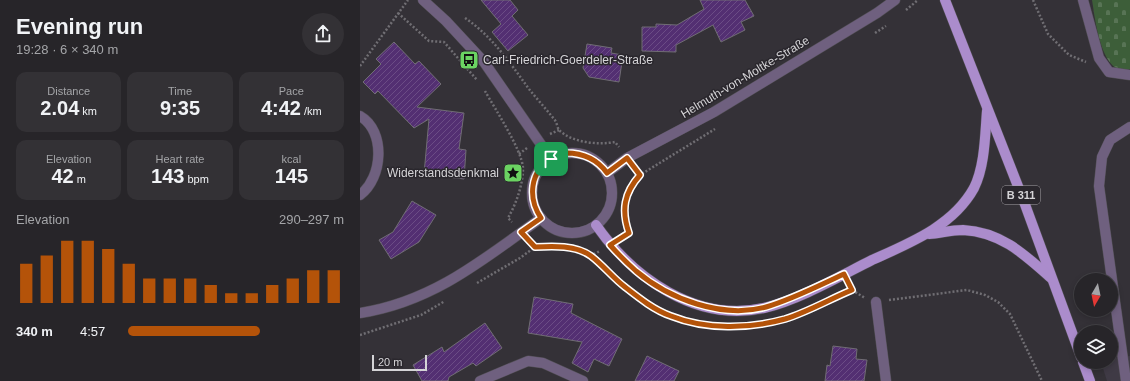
<!DOCTYPE html>
<html lang="en">
<head>
<meta charset="utf-8">
<style>
  :root { --surface:#272529; --page:#333135; --text:#f1f3f6; --muted:#a4a5a8; --line:#434246; --accent:#b45309 }
  body { margin:0; font-family:Arial,sans-serif; background:var(--page); color:var(--text); height:100vh; display:flex; flex-direction:column; font-size:15px; white-space:nowrap }
  * { box-sizing:border-box; margin:0 }
  p { font-size:13px; color:var(--muted) }
  .icon { flex:none; width:22px; height:22px; fill:none; stroke:currentColor; stroke-width:2; stroke-linecap:round; stroke-linejoin:round }
  .map { position:relative; flex:1; overflow:hidden }
  .panel { display:flex; flex-direction:column; background:var(--surface); width:360px }
  .panel>* { flex:none }
  .needle { width:26px; rotate:189deg }
  .fabs { position:absolute; left:714px; top:273px; display:grid; gap:8px }
  .fabs a { display:grid; place-items:center; width:44px; height:44px; border-radius:50%; background:var(--surface); box-shadow:0 2px 6px #0003,0 0 0 1px var(--line); font-size:20px }
  .scale { position:absolute; left:12px; bottom:10px; width:55px; box-sizing:border-box; padding-left:4px; border:2px solid #d5d4d7; border-top:0; font-size:11px; line-height:14px; white-space:nowrap; color:#d5d4d7; -webkit-text-stroke:3px #2a272d; paint-order:stroke }
  .pin { position:absolute; display:grid; place-items:center; width:34px; height:34px; color:#fff; margin:-17px; border-radius:8px; box-shadow:0 2px 6px #0006 }
  .round { display:grid; place-items:center; flex:none; width:42px; height:42px; border-radius:21px; background:var(--page) }
  .head { display:flex; align-items:center; justify-content:space-between; height:68px; padding:0 16px }
  h1 { font-size:22px; font-weight:600; line-height:30px }
  .stats { display:grid; grid-template-columns:repeat(3,1fr); gap:6px; height:68px; padding:4px 16px }
  .stats div { display:grid; align-content:center; border-radius:10px; background:var(--page); text-align:center }
  .stats b { font-size:20px; font-weight:600 }
  .stats small { font-size:11px; font-weight:400 }
  .stats p { font-size:11px }
  .chart { height:112px; padding:8px 16px }
  .chart p { display:flex; justify-content:space-between }
  .chart svg { width:100%; height:72px; margin-top:4px; stroke:var(--accent); stroke-width:6 }
  ul { padding:0 16px; list-style:none; font-size:13px }
  li { display:grid; grid-template-columns:64px 48px 1fr; align-items:center; height:30px }
  li i { height:10px; border-radius:5px; background:var(--accent) }
  main { display:flex; flex:1; min-height:0 }
  .map>svg:first-child { display:block }
  .built { fill:#3f3a45 }
  .cemetery { fill:url(#cemetery-stones) }
  .building { fill:url(#building-hatch); stroke:#706d74 }
  .lines { fill:none; stroke-linecap:round; stroke-linejoin:round }
  .minor-casing { stroke:#514e54; stroke-width:11 }
  .major-casing { stroke:#514e54; stroke-width:11 }
  .path { stroke:#706e73; stroke-width:2.5; stroke-dasharray:2 2; stroke-linecap:butt }
  .minor { stroke:#6f607f; stroke-width:10 }
  .major { stroke:#ab8ccc; stroke-width:10 }
  .route-casing { stroke:#fff; stroke-width:8 }
  .route { stroke:#b45309; stroke-width:5 }
  .labels { text-anchor:middle; dominant-baseline:central; stroke-width:3; stroke-linejoin:round; paint-order:stroke }
  .shield { fill:#2a272d; stroke:#a2a0a4; stroke-width:1 }
  .shield-label { font-size:11px; font-weight:bold; fill:#d5d4d7 }
  .poi-label { font-size:12px; fill:#d5d4d7; stroke:#2a272d; text-anchor:start }
  .street-label { font-size:12px; fill:#d5d4d7; stroke:#2a272d }
</style>
</head>
<body>
<main>
<section class="panel">
<div class="head"><div><h1>Evening run</h1><p>19:28 · 6 × 340 m</p></div><a class="round"><svg class="icon" aria-label="share" viewBox="0 0 24 24"><path d="M12 15V3M7 8l5-5 5 5M5 13v7h14v-7"/></svg></a></div>
<div class="stats">
<div><p>Distance</p><b>2.04<small> km</small></b></div>
<div><p>Time</p><b>9:35</b></div>
<div><p>Pace</p><b>4:42<small> /km</small></b></div>
</div>
<div class="stats">
<div><p>Elevation</p><b>42<small> m</small></b></div>
<div><p>Heart rate</p><b>143<small> bpm</small></b></div>
<div><p>kcal</p><b>145</b></div>
</div>
<div class="chart"><p><span>Elevation</span>290–297 m</p>
<svg viewBox="0 0 160 44" preserveAspectRatio="none"><path d="M5 44V20M15 44V15M25 44V6M35 44V6M45 44V11M55 44V20M65 44V29M75 44V29M85 44V29M95 44V33M105 44V38M115 44V38M125 44V33M135 44V29M145 44V24M155 44V24"/></svg>
</div>
<ul>
<li><b>340 m</b>4:57<i style="width:61%"></i></li>
</ul>
</section>
<div class="map">
<svg width="770" height="381" viewBox="0 0 770 381">
  <defs>
    <pattern id="cemetery-stones" width="16" height="16" patternUnits="userSpaceOnUse"><rect width="16" height="16" fill="#3d5e39"/><path d="M2 7V4a2 2 0 0 1 4 0v3zM10 15v-3a2 2 0 0 1 4 0v3z" fill="#587455"/></pattern>
    <pattern id="building-hatch" width="6" height="6" patternUnits="userSpaceOnUse"><rect width="6" height="6" fill="#532f72"/><path d="M-1 1l2-2M0 6l6-6M5 7l2-2" fill="none" stroke="#6b4c85"/></pattern>
  </defs>
  <rect width="100%" height="100%" fill="#343137"/>
  <path class="built" d="M 770,356 L 770,381 L 747,381 L 741,362 L 751,362 L 751,358 Z"/>
  <path class="cemetery" d="M 732,0 L 770,0 L 770,69 C 741,79 735,17 732,0 Z"/>
  <g class="building">
    <path d="M 121,0 L 150,0 L 158,10 L 152,16 L 168,35 L 148,51 L 132,32 L 141,24 Z"/>
    <path d="M 340,0 L 385,0 L 394,16 L 381,22 L 385,30 L 361,42 L 353,25 L 316,45 L 316,52 L 282,51 L 282,27 L 296,27 L 296,24 L 317,25 L 344,9 Z"/>
    <path d="M 34,42 L 55,64 L 59,61 L 81,84 L 57,107 L 104,113 L 99,149 L 106,150 L 104,179 L 64,174 L 69,119 L 54,128 L 18,91 L 15,94 L 3,82 L 21,64 L 16,59 Z"/>
    <path d="M 227,44 L 252,48 L 251,53 L 263,55 L 259,82 L 229,77 L 223,68 Z"/>
    <path d="M 52,201 L 76,215 L 59,242 L 31,259 L 19,240 L 33,232 Z"/>
    <path d="M 174,297 L 213,304 L 211,313 L 262,339 L 249,366 L 234,359 L 228,372 L 212,363 L 222,342 L 168,333 Z"/>
    <path d="M 125,323 L 142,348 L 116,366 L 113,363 L 89,377 L 88,381 L 62,381 L 53,365 L 82,347 L 84,352 Z"/>
    <path d="M 473,346 L 497,349 L 496,359 L 507,360 L 504,381 L 465,381 L 467,365 L 470,366 Z"/>
    <path d="M 287,356 L 319,371 L 314,381 L 275,381 Z"/>
  </g>
  <g class="lines">
    <g class="minor-casing">
      <g id="minor">
        <path d="M 63,0 L 86,21 L 124,62 L 191,159"/>
        <path d="M 723,0 L 739,58 L 749,72 L 770,75"/>
        <path d="M 0,116 C 26,131 23,178 0,195"/>
        <circle cx="212" cy="193" r="40"/>
        <path d="M 247,173 L 267,158 L 354,112 L 517,13 L 535,0"/>
        <path d="M 516,302 L 526,381"/>
        <path d="M 0,313 C 72,302 123,260 181,218"/>
        <path d="M 120,381 L 168,361 L 183,363 L 223,381"/>
        <path d="M 766,381 L 739,186 L 742,157 L 750,140 L 770,127"/>
      </g>
    </g>
    <g class="major-casing">
      <g id="major">
        <path d="M 585,0 L 663,199 L 721,357"/>
        <path d="M 236,225 C 273,278 336,323 404,308 C 439,300 480,276 512,260 C 550,243 593,226 614,188 C 625,166 625,135 627,111"/>
        <path d="M 569,234 C 580,233 592,230 603,230 C 641,232 664,254 691,278"/>
        <path d="M 723,362 L 730,381"/>
      </g>
    </g>
    <g class="path">
      <path d="M 673,0 L 688,34 L 709,55 L 726,62"/>
      <path d="M 546,10 L 558,0"/>
      <path d="M 38,13 L 69,41 L 84,42 L 117,80"/>
      <path d="M 105,18 C 132,36 150,63 169,89 C 177,99 186,109 194,119 C 197,122 197,127 199,130 C 212,143 239,145 255,142 L 259,147"/>
      <path d="M 515,33 L 526,26"/>
      <path d="M 0,66 L 48,0"/>
      <path d="M 125,91 C 135,109 162,150 163,168 C 163,185 156,204 148,218 L 152,222"/>
      <path d="M 190,134 L 199,130"/>
      <path d="M 159,154 L 167,148"/>
      <path d="M 263,237 L 269,233 C 261,211 265,192 280,175 L 355,129"/>
      <path d="M 230,256 L 240,251"/>
      <path d="M 117,283 L 160,258 L 175,247 L 193,246 L 210,248 L 230,256 L 254,279 L 281,300 L 311,316 L 338,323 L 374,326"/>
      <path d="M 492,290 L 505,298"/>
      <path d="M 472,298 L 492,290"/>
      <path d="M 529,300 L 607,290 L 625,295 L 638,302 L 650,314 L 682,381"/>
      <path d="M 0,335 L 61,315 L 85,301"/>
    </g>
    <use href="#minor" class="minor"/>
    <use href="#major" class="major"/>
  </g>
  <g class="lines">
    <g class="route-casing">
      <path id="route" d="M 206,153 C 224,153 237,159 247,173 L 267,158 L 280,175 C 264,193 261,210 269,233 L 250,245 C 258,254 267,263 276,271 C 309,299 362,319 406,307 C 433,299 458,286 484,274 L 492,290 C 470,299 448,312 425,319 C 389,329 346,330 311,316 C 294,310 279,298 265,287 C 253,278 243,265 231,256 C 216,245 193,246 175,247 L 161,232 L 181,218 C 168,199 169,171 192,159 C 196,156 201,155 206,153 Z"/>
    </g>
    <use href="#route" class="route"/>
  </g>
  <defs>
    <g id="bus-square" transform="scale(1)"><rect x="-9" y="-9" width="18" height="18" rx="4" fill="#6bd362" stroke="#2a272d"/><path d="M-5-6H5V4H4V6H2V4H-2V6H-4V4H-5ZM-3.5-4V0h7V-4ZM-3.5 1.2v1.5H-2V1.2ZM2 1.2v1.5H3.5V1.2Z" fill="#111"/></g>
    <g id="sight-square" transform="scale(1)"><rect x="-9" y="-9" width="18" height="18" rx="4" fill="#6bd362" stroke="#2a272d"/><path d="M0-6L1.8-2.2L6-1.7L2.9 1.2L3.7 5.4L0 3.3L-3.7 5.4L-2.9 1.2L-6-1.7L-1.8-2.2Z" fill="#111"/></g>
  </defs>
  <g fill-rule="evenodd">
    <use href="#bus-square" x="109" y="60"/>
    <use href="#sight-square" x="153" y="173"/>
  </g>
  <g class="labels">
    <rect class="shield" x="642" y="186" width="38" height="18" rx="3"/>
    <g class="shield-label">
      <text x="661" y="195">B 311</text>
    </g>
    <g class="poi-label">
      <text x="123" y="60">Carl-Friedrich-Goerdeler-Straße</text>
      <text x="139" y="173" text-anchor="end">Widerstandsdenkmal</text>
    </g>
    <g class="street-label">
      <text transform="translate(385 77) rotate(-31)">Helmuth-von-Moltke-Straße</text>
    </g>
  </g>
</svg>
<div class="fabs">
<a><svg class="needle" viewBox="-14 -14 28 28"><path d="M0-13l5 13h-10z" fill="#e53935"/><path d="M0 13l5-13h-10z" fill="#a4a5a8"/></svg></a>
<a><svg class="icon" aria-label="layers" viewBox="0 0 24 24"><path d="M12 4l9 5-9 5-9-5zM3 14l9 5 9-5"/></svg></a>
</div>
<div class="scale">20 m</div>
<div class="pin" style="left:191px;top:159px;background:#1e9e55"><svg class="icon" aria-label="arrive" viewBox="0 0 24 24"><path d="M6 21V4h12l-3 4 3 4H6"/></svg></div>
</div>
</main>
</body>
</html>
